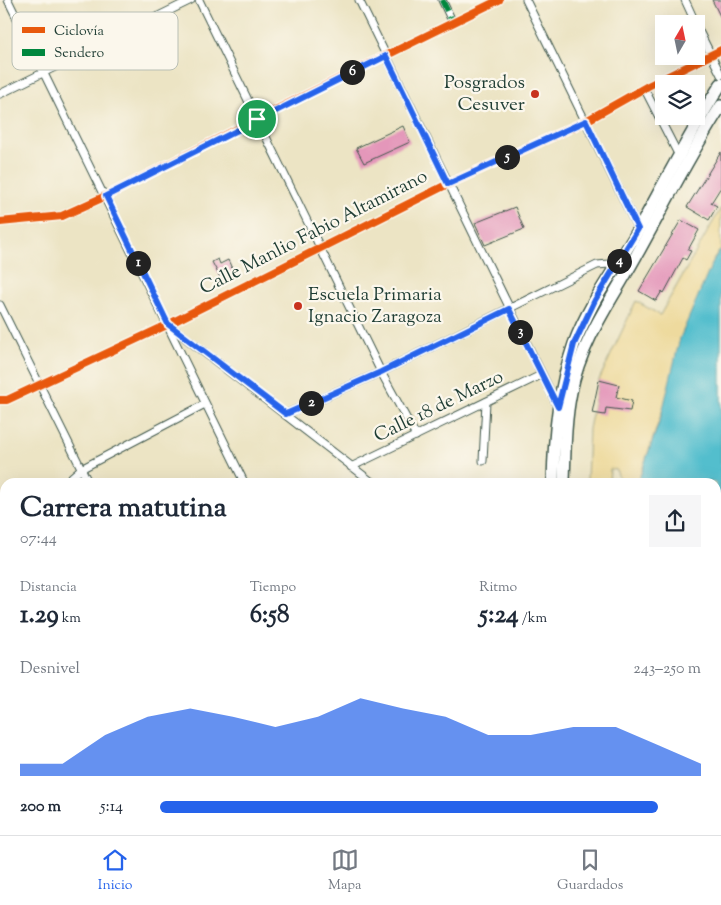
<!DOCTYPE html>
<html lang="es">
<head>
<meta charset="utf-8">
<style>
  :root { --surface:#fff; --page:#f6f6f7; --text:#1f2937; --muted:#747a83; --line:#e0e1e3; --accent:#2563eb }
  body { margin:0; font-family:"Sorts Mill Goudy",serif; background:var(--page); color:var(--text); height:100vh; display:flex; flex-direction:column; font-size:19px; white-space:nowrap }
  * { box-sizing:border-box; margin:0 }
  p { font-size:16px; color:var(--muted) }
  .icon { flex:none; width:28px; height:28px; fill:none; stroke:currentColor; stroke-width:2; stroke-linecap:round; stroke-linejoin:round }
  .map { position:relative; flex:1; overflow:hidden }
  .details { position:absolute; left:0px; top:478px; width:721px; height:358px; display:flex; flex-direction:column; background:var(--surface); border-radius:15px 15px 0 0; box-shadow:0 5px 20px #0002 }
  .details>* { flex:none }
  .needle { width:32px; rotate:9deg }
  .fabs { position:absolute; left:655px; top:15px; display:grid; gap:10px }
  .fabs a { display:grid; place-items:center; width:50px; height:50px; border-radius:0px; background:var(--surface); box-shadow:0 5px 20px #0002; font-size:25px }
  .pin { position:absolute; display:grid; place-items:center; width:42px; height:42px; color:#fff; margin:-21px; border:2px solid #fff; border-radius:50%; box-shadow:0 1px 5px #0007 }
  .km { position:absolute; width:25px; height:25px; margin:-12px; border-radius:50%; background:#222; color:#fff; font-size:14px; line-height:25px; text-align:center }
  .round { display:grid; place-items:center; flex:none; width:52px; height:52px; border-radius:0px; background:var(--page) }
  .head { display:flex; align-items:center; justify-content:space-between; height:85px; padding:0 20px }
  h1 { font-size:28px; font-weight:700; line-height:38px }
  .stats { display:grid; grid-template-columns:repeat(3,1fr); gap:8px; height:85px; padding:5px 20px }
  .stats div { display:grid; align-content:center }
  .stats b { font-size:25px; font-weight:700 }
  .stats small { font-size:14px; font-weight:400 }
  .stats p { font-size:14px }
  .chart { height:140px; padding:10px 20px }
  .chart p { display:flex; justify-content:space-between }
  .chart svg { width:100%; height:90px; margin-top:5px; fill:var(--accent); opacity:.7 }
  ul { padding:0 20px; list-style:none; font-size:16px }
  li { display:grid; grid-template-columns:80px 60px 1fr; align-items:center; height:38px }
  li i { height:12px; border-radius:6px; background:var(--accent) }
  .dock { display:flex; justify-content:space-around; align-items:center; height:70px; border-top:1px solid var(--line); background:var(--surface); font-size:14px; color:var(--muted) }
  .dock a { display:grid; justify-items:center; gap:2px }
  .dock .current { color:var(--accent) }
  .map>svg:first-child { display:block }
  .green { fill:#97d78d; stroke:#5b8a60 }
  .sand { fill:#eeda9e; stroke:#868c69 }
  .water { fill:#53becd; stroke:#397e80 }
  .building { fill:#e497ba }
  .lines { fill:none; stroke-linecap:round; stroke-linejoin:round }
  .minor-casing { stroke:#3e564a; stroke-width:9 }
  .primary-casing { stroke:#3e564a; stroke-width:14 }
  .minor { stroke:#fff; stroke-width:7 }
  .primary { stroke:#fff; stroke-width:11 }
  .quiet { stroke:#00873e; stroke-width:6; stroke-dasharray:12 6; stroke-linecap:butt }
  .cycleway-casing { stroke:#fbf7ec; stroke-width:11 }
  .cycleway { stroke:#e8590c; stroke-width:8 }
  .route-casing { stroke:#fff; stroke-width:10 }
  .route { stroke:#2563eb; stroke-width:6 }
  .poi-dot { fill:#c8321e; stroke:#fbf7ec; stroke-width:2 }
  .labels { text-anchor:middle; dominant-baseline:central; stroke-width:4.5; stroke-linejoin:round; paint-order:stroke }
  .poi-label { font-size:19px; fill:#1f3d34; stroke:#fbf7ec; text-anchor:end }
  .street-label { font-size:19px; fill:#1f3d34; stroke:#fbf7ec }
  .key { fill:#fbf7ec; stroke:#b9bfb5; stroke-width:1 }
  .key-label { font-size:14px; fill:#1f3d34 }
</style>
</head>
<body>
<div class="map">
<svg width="721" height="835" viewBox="0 0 721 835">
  <rect width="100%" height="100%" fill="#fbf7ec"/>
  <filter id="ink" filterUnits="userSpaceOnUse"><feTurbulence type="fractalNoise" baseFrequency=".02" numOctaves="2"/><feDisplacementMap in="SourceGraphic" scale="10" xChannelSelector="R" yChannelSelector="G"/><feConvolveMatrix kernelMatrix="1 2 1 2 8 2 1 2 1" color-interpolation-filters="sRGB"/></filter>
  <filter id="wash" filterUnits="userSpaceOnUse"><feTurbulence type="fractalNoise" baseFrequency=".0096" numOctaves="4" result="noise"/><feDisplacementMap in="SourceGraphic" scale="20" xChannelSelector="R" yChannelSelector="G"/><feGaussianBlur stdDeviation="1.12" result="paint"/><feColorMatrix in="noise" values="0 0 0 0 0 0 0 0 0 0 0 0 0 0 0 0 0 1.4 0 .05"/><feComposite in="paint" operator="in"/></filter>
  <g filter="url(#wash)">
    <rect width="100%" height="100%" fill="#ece4c4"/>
    <path class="green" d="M 5,541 L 5,667 L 0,662 L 0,546 Z"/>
    <g class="sand">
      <path d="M 721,208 L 721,249 L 714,259 L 638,482 L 621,482 L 616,470 L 610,469 L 609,482 L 587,482 L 589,429 L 599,380 L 636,301 L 660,315 Z"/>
      <path d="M 577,830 L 606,830 L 607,835 L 578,835 Z"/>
    </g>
    <g class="water">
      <path d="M 721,249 L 721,590 L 716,585 L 716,482 L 638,482 L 661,417 L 680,338 L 714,259 Z"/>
      <path d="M 716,604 L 721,610 L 721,835 L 607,835 L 606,830 L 716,830 Z"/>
    </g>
    <g id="blocks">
      <g class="building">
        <path d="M 712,0 L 721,0 L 721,18 Z"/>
        <path d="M 403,126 L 410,142 L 364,163 L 356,148 Z"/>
        <path d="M 721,152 L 721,187 L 711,203 L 717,206 L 709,220 L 687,207 Z"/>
        <path d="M 515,207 L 524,229 L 485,245 L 475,223 Z"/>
        <path d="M 681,220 L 699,230 L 688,250 L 691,251 L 686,260 L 683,258 L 664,293 L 662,291 L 656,301 L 639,291 Z"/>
        <path d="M 218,259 L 220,264 L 228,260 L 236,277 L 223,283 L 212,262 Z"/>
        <path d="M 599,380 L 619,385 L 616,397 L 632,401 L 630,411 L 606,408 L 605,415 L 592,413 Z"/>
      </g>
    </g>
  </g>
  <g filter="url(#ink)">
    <use href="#blocks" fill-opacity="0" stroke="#3e564a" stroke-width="1"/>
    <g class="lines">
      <g class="minor-casing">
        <g id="minor">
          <path d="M 8,0 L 244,482"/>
          <path d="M 199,0 L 381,372 L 416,436"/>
          <path d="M 359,0 L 558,407"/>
          <path d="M 442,0 L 453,23"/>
          <path d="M 526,0 L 639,231"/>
          <path d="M 685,0 L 696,24"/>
          <path d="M 696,25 L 721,75"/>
          <path d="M 644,88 L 680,158"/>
          <path d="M 0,94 L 191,0"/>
          <path d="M 0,222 L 62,216 L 106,196 L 257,119 L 499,0"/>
          <path d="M 0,305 L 88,482"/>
          <path d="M 170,326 L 372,482"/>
          <path d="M 0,400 L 7,400 L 167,325 L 448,184 L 586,121 L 648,86 L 721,50"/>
          <path d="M 286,414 L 381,372 L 597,265 L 609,264 L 615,267"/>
          <path d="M 483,461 L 486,402"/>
          <path d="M 351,467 L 541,375"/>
          <path d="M 66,482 L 81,469 L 205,404"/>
          <path d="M 0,541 L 5,537"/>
          <path d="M 0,666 L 5,672"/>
          <path d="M 0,816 L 5,816"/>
          <path d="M 139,830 L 144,835"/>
          <path d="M 257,830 L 260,835"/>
          <path d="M 413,830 L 415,835"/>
          <path d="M 84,835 L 84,830"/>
          <path d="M 226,835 L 231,830"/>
          <path d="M 464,835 L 474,830"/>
        </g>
      </g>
      <g class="primary-casing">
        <g id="primary">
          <path d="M 553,482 C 554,436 558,389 574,344 C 589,303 617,267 639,229 C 666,180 691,131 721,84"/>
          <path d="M 564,482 C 565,452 565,421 571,392 C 580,345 608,305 631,265 C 661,212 688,157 721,106"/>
          <path d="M 556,830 L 557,835"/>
          <path d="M 570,830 L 571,835"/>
        </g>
      </g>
      <use href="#minor" class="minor"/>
      <use href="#primary" class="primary"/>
      <path class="quiet" d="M 442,0 L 453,23"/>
      <g class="cycleway-casing">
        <g id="cycleway">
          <path d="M 0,222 L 62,216 L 106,196 L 257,119 L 499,0"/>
          <path d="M 0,400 L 7,400 L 167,325 L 448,184 L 586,121 L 648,86 L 721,50"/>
        </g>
      </g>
      <use href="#cycleway" class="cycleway"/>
    </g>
  </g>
  <g class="lines" filter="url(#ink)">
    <g class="route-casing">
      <path id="route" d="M 386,56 L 448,184 L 586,121 L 638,229 L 595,300 L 574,344 L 558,407 L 509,309 L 381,372 L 286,414 L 168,324 L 106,196 Z"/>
    </g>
    <use href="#route" class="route"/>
  </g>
  <g class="poi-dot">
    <circle cx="535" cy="94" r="5"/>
    <circle cx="298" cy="306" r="5"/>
  </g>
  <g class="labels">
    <g class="poi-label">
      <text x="525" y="83">Posgrados<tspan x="525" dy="22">Cesuver</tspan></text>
      <text x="308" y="295" text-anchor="start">Escuela Primaria<tspan x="308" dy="22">Ignacio Zaragoza</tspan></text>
    </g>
    <g class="street-label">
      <text transform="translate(314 233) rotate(-27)">Calle Manlio Fabio Altamirano</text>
      <text transform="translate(439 407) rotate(-26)">Calle 18 de Marzo</text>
    </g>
  </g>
  <rect x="12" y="12" width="166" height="58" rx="8" class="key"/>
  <rect x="22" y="27" width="23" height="6" fill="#e8590c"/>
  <rect x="22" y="49" width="23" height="7" fill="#00873e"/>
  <g class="key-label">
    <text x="54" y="35">Ciclovía</text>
    <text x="54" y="57">Sendero</text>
  </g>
</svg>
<div class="fabs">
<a><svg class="needle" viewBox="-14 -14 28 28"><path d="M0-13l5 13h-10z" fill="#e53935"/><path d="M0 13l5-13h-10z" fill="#747a83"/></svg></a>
<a><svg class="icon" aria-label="layers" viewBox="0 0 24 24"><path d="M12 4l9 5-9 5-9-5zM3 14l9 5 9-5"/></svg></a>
</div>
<div class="pin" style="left:257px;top:119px;background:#1e9e55"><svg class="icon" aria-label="arrive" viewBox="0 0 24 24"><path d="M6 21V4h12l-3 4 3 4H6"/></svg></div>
<b class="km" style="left:138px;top:263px">1</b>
<b class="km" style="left:311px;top:403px">2</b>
<b class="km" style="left:520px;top:332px">3</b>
<b class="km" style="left:619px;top:261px">4</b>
<b class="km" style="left:507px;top:157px">5</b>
<b class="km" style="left:352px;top:72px">6</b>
<section class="details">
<div class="head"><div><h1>Carrera matutina</h1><p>07:44</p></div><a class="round"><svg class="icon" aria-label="share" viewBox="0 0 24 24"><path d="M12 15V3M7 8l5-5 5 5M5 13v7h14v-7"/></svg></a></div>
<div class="stats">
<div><p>Distancia</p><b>1.29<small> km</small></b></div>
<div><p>Tiempo</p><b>6:58</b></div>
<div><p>Ritmo</p><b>5:24<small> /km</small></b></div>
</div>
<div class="chart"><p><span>Desnivel</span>243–250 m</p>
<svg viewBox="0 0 160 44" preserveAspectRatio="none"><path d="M0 44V38L10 38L20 24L30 15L40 11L50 15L60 20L70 15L80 6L90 11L100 15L110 24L120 24L130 20L140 20L150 29L160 38V44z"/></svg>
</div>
<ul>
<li><b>200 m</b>5:14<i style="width:92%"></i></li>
</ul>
</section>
</div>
<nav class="dock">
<a class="current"><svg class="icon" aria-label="home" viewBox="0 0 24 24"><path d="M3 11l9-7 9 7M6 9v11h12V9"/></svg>Inicio</a>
<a><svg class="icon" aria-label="map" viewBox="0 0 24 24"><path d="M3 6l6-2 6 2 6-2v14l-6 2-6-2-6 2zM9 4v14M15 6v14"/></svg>Mapa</a>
<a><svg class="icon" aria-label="saved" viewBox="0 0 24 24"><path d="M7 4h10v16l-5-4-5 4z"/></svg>Guardados</a>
</nav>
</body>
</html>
